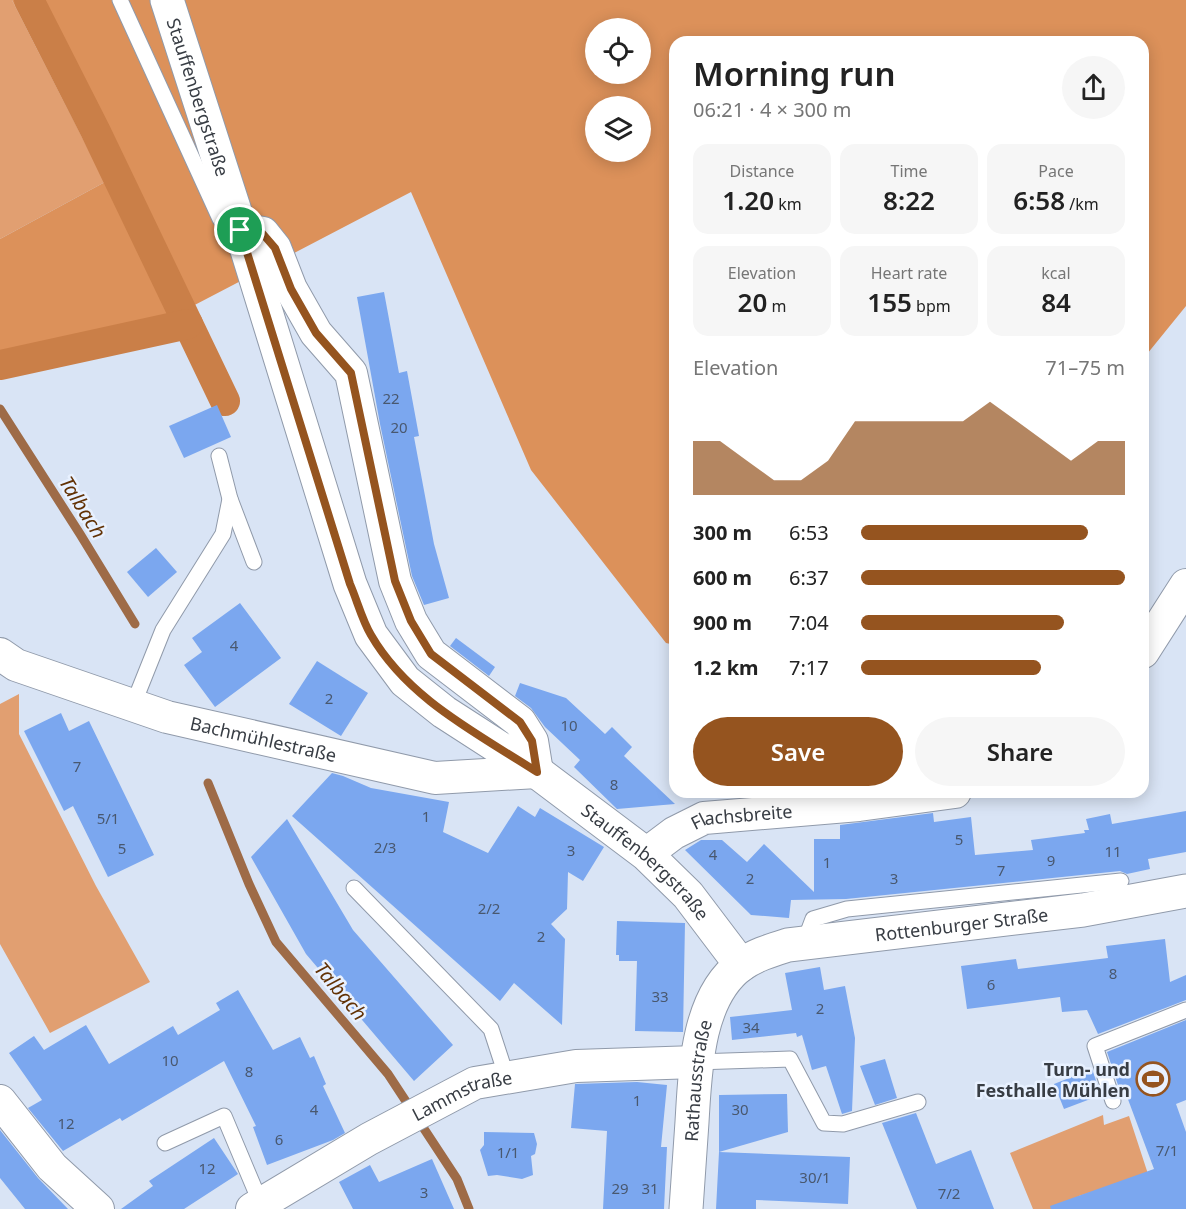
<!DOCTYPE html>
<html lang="en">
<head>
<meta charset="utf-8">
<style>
  :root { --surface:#fff; --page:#f6f6f6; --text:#222; --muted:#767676; --accent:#95541f }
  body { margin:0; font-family:"Noto Sans",sans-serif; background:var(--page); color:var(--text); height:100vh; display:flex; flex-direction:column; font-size:22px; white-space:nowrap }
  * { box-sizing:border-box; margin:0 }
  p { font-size:20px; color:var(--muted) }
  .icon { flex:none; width:33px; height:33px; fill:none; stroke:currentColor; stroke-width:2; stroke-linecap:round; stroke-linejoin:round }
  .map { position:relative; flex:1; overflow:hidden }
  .side { position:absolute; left:669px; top:36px; width:480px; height:762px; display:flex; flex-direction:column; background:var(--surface); border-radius:18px; box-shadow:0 3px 15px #0003 }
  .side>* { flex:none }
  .buttons { position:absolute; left:585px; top:18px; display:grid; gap:12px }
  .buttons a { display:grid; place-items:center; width:66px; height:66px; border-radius:50%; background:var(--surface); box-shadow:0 3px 15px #0003; font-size:30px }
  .pin { position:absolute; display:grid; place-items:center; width:51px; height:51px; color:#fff; margin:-26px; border:3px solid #fff; border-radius:50%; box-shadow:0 2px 6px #0007 }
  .round { display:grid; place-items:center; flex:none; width:63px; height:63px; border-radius:32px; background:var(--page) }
  .summary { display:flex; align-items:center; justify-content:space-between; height:102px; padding:0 24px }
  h1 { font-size:33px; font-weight:600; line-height:45px }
  .stats { display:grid; grid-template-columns:repeat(3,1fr); gap:9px; height:102px; padding:6px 24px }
  .stats div { display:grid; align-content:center; border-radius:15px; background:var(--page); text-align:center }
  .stats b { font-size:26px; font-weight:600 }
  .stats small { font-size:16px; font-weight:400 }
  .stats p { font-size:16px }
  .chart { height:168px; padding:12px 24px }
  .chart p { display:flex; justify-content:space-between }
  .chart svg { width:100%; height:108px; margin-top:6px; fill:var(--accent); opacity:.7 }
  .primary-button { display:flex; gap:12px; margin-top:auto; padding:12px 24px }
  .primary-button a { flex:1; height:69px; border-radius:36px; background:var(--accent); color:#fff; font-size:24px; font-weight:600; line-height:69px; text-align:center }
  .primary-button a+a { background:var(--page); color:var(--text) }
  ul { padding:0 24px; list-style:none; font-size:20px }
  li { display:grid; grid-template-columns:96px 72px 1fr; align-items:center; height:45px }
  li i { height:15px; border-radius:8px; background:var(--accent) }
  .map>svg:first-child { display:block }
  .green { fill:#e19f71 }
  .forest { fill:#dc915a; fill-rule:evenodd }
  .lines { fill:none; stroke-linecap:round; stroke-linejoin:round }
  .stream { stroke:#9e6b47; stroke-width:9 }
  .canal { stroke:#ca7f48; stroke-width:30 }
  .building { fill:#7ba7ef }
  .service-casing { stroke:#909aaa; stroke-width:17 }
  .minor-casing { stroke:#909aaa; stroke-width:34 }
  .tertiary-casing { stroke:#909aaa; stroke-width:35 }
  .secondary-casing { stroke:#909aaa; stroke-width:35 }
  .service { stroke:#fff; stroke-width:15 }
  .minor { stroke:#fff; stroke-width:32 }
  .tertiary { stroke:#fff; stroke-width:33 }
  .secondary { stroke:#fff; stroke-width:33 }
  .route-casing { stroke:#fff; stroke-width:12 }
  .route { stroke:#95541f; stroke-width:8 }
  .labels { text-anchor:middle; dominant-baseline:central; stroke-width:5; stroke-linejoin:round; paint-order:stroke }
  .number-label { font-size:15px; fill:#49586f }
  .street-label { font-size:18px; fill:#383d44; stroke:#e8f1ff }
  .poi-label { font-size:18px; font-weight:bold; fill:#383d44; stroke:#e8f1ff; text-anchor:end }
  .water-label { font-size:20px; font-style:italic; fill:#623205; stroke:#e8f1ff }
</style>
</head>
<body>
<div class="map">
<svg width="1186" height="1209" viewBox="0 0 1186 1209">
  <rect width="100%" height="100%" fill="#d9e4f5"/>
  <g class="green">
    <path d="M 0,0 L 12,0 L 105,182 L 0,239 Z"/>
    <path d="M 19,694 L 19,734 L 96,886 L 150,982 L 50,1033 L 0,944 L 0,704 Z"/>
    <path d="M 1103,1115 L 1104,1125 L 1129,1116 L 1148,1174 L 1079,1196 L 1073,1200 L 1076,1209 L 1033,1209 L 1010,1153 Z"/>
  </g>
  <path class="forest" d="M 12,0 L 1186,0 L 1186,306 L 1143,359 L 1143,42 L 675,42 L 675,645 L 666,643 L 531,470 L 411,192 L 164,321 L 0,368 L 0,239 L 105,182 ZM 596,28 L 640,28 L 640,74 L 596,74 ZM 596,106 L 640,106 L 640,152 L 596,152 Z"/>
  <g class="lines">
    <g class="stream">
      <path d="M 0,409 L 80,534 L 135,624"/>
      <path d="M 208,783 L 249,884 L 276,942 L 388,1074 L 457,1179 L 469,1209"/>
    </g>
    <g class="canal">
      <path d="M 29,0 L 95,130 L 225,401"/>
      <path d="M 0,365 L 188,324"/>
    </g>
  </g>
  <g class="building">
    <path d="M 384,292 L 399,373 L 407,371 L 419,436 L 414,437 L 434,544 L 449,598 L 424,605 L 412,576 L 380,424 L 357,297 Z"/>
    <path d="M 217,405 L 231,437 L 184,458 L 169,426 Z"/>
    <path d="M 156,548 L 177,572 L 148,597 L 127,572 Z"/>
    <path d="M 240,603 L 281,658 L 215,707 L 184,665 L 202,652 L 192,638 Z"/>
    <path d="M 456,638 L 495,667 L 489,676 L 450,646 Z"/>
    <path d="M 317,661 L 368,693 L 341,736 L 289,704 Z"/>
    <path d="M 520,683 L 566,698 L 605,734 L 612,727 L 632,747 L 624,756 L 675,804 L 617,809 L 574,767 L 580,760 L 545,727 L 531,708 L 515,696 Z"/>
    <path d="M 61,713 L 69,731 L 89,721 L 154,855 L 108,877 L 73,806 L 64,811 L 24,731 Z"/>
    <path d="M 332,773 L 343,776 L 371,788 L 449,802 L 443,832 L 488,853 L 518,806 L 535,817 L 540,808 L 604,847 L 583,881 L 568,872 L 567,909 L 551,924 L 565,939 L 562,1025 L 514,983 L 500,1001 L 292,816 Z"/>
    <path d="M 1186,811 L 1186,852 L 1148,859 L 1150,869 L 1127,874 L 1120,871 L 846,899 L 791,900 L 789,918 L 751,915 L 685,850 L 701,840 L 722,840 L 747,862 L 764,844 L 814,892 L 814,839 L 840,839 L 840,825 L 933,813 L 934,822 L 971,817 L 975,855 L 1033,850 L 1031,840 L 1085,833 L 1084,830 L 1089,830 L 1086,819 L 1110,814 L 1112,824 Z"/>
    <path d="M 287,819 L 353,930 L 453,1045 L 414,1081 L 306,954 L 251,857 Z"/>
    <path d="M 617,921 L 685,923 L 683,1032 L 635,1031 L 637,961 L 619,961 L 619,955 L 616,955 Z"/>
    <path d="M 1165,939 L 1170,982 L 1186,975 L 1186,1000 L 1098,1034 L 1087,1010 L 1062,1012 L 1060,997 L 967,1009 L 961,966 L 1016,959 L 1018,969 L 1108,958 L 1106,946 Z"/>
    <path d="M 820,967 L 824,990 L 845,986 L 855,1038 L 852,1111 L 842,1114 L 826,1066 L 812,1070 L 802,1035 L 797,1037 L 796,1033 L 732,1040 L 730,1017 L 792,1010 L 785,973 Z"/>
    <path d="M 238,990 L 273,1050 L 300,1037 L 310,1058 L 314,1056 L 326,1084 L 323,1086 L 345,1133 L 333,1140 L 267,1165 L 253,1127 L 256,1126 L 224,1061 L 122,1121 L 120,1118 L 63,1151 L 28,1108 L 42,1100 L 9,1053 L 34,1036 L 44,1050 L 86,1025 L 109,1064 L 173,1026 L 178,1035 L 220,1010 L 216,1003 Z"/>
    <path d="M 1186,1020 L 1186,1100 L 1176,1104 L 1186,1132 L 1186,1209 L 1051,1209 L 1050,1206 L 1154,1169 L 1123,1086 L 1119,1088 L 1107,1052 Z"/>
    <path d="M 885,1059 L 897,1098 L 875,1105 L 860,1066 Z"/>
    <path d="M 1092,1069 L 1101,1095 L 1064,1109 L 1054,1084 Z"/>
    <path d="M 637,1082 L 667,1085 L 661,1147 L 667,1147 L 664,1209 L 603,1209 L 607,1131 L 571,1128 L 575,1084 Z"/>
    <path d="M 787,1094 L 788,1132 L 719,1152 L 719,1095 Z"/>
    <path d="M 916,1113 L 936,1164 L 971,1150 L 994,1209 L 917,1209 L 882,1123 Z"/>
    <path d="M 0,1130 L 38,1178 L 68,1209 L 25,1209 L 0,1178 Z"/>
    <path d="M 484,1132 L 534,1133 L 537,1144 L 535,1154 L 531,1156 L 533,1175 L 522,1179 L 497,1175 L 488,1176 L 480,1150 L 484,1145 Z"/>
    <path d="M 214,1138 L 238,1174 L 184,1209 L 121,1209 L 153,1186 L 149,1181 Z"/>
    <path d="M 719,1152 L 850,1157 L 848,1204 L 756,1200 L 756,1209 L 716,1209 Z"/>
    <path d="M 432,1159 L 454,1209 L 353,1209 L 339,1182 L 370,1165 L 379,1182 Z"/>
  </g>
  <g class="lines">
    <g class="service-casing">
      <g id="service">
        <path d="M 120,0 L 220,219 L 238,228"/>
        <path d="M 230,499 L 254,562"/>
        <path d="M 133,705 L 163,630 L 223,534 L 230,499 L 219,456"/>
        <path d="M 354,888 L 491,1029 L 507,1078"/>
        <path d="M 804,943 L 813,919 L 847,909 L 1121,881"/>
        <path d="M 696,1062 L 790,1059 L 824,1123 L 843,1124 L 918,1102"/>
        <path d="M 1113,1101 L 1095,1046 L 1186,1010"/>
        <path d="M 165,1143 L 224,1116 L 261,1204"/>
      </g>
    </g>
    <g class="minor-casing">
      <g id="minor">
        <path d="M 1143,652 L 1186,585"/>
        <path id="s1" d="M 0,654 L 16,665 L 167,717 L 435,778 L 537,772 L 532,741 L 520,722 L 431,654 L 411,621 L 395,581 L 351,373 L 316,333 L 291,289 L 275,248 L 263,233 L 240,229"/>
        <path id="s2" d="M 646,854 L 674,833 L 704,818 L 859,805 L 955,792"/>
        <path d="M 0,1101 L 52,1167 L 98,1209"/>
        <path id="s3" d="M 252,1209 L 369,1139 L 475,1083 L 576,1066 L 696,1062"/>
      </g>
    </g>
    <g class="tertiary-casing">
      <g id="tertiary">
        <path id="s4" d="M 167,0 L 234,208 L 350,584 L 371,635 L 405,681 L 444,712 L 537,772 L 646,854 L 688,895 L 741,965"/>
      </g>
    </g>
    <g class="secondary-casing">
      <g id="secondary">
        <path id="s5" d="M 686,1209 C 688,1180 690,1151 692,1122 C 695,1072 697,997 741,965 C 755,955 772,950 788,945 L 1083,910 L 1186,891"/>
      </g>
    </g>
    <use href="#service" class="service"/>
    <use href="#minor" class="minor"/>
    <use href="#tertiary" class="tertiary"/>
    <use href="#secondary" class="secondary"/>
  </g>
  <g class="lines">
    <g class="route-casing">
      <path id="route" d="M 240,230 L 262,233 L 275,248 L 291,289 L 316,333 L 351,373 L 395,581 L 411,621 L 431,654 L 520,722 L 532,741 L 537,772 C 477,733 408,699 371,635 C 362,620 357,600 350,584 Z"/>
    </g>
    <use href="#route" class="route"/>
  </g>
  <defs>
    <g id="stadium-ring" transform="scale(1.725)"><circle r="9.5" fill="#e8f1ff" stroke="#95541f" stroke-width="1.5"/><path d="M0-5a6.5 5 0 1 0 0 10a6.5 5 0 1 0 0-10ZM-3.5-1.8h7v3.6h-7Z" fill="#95541f"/></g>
  </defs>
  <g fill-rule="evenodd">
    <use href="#stadium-ring" x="1153" y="1079"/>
  </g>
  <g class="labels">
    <g class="number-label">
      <text x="391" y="398">22</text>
      <text x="399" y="427">20</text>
      <text x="234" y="645">4</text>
      <text x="329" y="698">2</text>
      <text x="569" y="725">10</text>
      <text x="77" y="766">7</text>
      <text x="614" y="784">8</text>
      <text x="426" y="816">1</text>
      <text x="108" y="818">5/1</text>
      <text x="959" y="839">5</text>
      <text x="385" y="847">2/3</text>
      <text x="122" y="848">5</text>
      <text x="571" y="850">3</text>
      <text x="1113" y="851">11</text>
      <text x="713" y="854">4</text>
      <text x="1051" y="860">9</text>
      <text x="827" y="862">1</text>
      <text x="1001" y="870">7</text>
      <text x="750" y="878">2</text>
      <text x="894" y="878">3</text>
      <text x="489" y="908">2/2</text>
      <text x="541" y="936">2</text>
      <text x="1113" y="973">8</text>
      <text x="991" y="984">6</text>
      <text x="660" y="996">33</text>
      <text x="820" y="1008">2</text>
      <text x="751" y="1027">34</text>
      <text x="170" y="1060">10</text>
      <text x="249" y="1071">8</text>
      <text x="637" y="1100">1</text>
      <text x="314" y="1109">4</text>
      <text x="740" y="1109">30</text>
      <text x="66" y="1123">12</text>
      <text x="279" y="1139">6</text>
      <text x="1167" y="1150">7/1</text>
      <text x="508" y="1152">1/1</text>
      <text x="207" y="1168">12</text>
      <text x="815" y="1177">30/1</text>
      <text x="620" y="1188">29</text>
      <text x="650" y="1188">31</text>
      <text x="424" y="1192">3</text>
      <text x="949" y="1193">7/2</text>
    </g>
    <g class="street-label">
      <text stroke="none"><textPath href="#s4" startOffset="102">Stauffenbergstraße</textPath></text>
      <text stroke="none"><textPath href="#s1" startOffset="278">Bachmühlestraße</textPath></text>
      <text stroke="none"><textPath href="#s2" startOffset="106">Flachsbreite</textPath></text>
      <text stroke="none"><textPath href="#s4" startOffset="1026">Stauffenbergstraße</textPath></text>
      <text stroke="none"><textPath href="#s5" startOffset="483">Rottenburger Straße</textPath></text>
      <text stroke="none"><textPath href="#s5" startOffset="129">Rathausstraße</textPath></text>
      <text stroke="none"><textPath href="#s3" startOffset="240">Lammstraße</textPath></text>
    </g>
    <g class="poi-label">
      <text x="1130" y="1069">Turn- und<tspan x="1130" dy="21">Festhalle Mühlen</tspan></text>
    </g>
    <g class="water-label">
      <text transform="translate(83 507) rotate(58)">Talbach</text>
      <text transform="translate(341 991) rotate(50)">Talbach</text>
    </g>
  </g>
</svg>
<div class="buttons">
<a><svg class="icon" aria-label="locate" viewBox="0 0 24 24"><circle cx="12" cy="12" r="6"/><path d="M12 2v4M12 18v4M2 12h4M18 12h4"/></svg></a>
<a><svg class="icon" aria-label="layers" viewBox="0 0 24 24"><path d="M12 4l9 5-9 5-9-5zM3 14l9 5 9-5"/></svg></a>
</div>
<div class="pin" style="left:240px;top:230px;background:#1e9e55"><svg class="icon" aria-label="arrive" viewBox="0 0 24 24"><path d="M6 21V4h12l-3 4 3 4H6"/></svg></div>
<section class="side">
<div class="summary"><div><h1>Morning run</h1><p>06:21 · 4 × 300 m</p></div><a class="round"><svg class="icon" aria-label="share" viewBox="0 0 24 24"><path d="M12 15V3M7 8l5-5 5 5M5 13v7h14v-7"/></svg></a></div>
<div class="stats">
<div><p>Distance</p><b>1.20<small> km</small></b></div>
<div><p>Time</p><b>8:22</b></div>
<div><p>Pace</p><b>6:58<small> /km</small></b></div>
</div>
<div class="stats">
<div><p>Elevation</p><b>20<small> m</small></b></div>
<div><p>Heart rate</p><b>155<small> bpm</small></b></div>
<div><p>kcal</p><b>84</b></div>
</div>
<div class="chart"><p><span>Elevation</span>71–75 m</p>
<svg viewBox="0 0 160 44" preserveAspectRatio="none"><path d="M0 44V22L10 22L20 30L30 38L40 38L50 30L60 14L70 14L80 14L90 14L100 14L110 6L120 14L130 22L140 30L150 22L160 22V44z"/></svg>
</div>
<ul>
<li><b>300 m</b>6:53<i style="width:86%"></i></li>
<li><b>600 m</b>6:37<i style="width:100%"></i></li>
<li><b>900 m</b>7:04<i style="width:77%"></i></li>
<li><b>1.2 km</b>7:17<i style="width:68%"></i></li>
</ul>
<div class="primary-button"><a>Save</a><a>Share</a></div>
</section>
</div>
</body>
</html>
